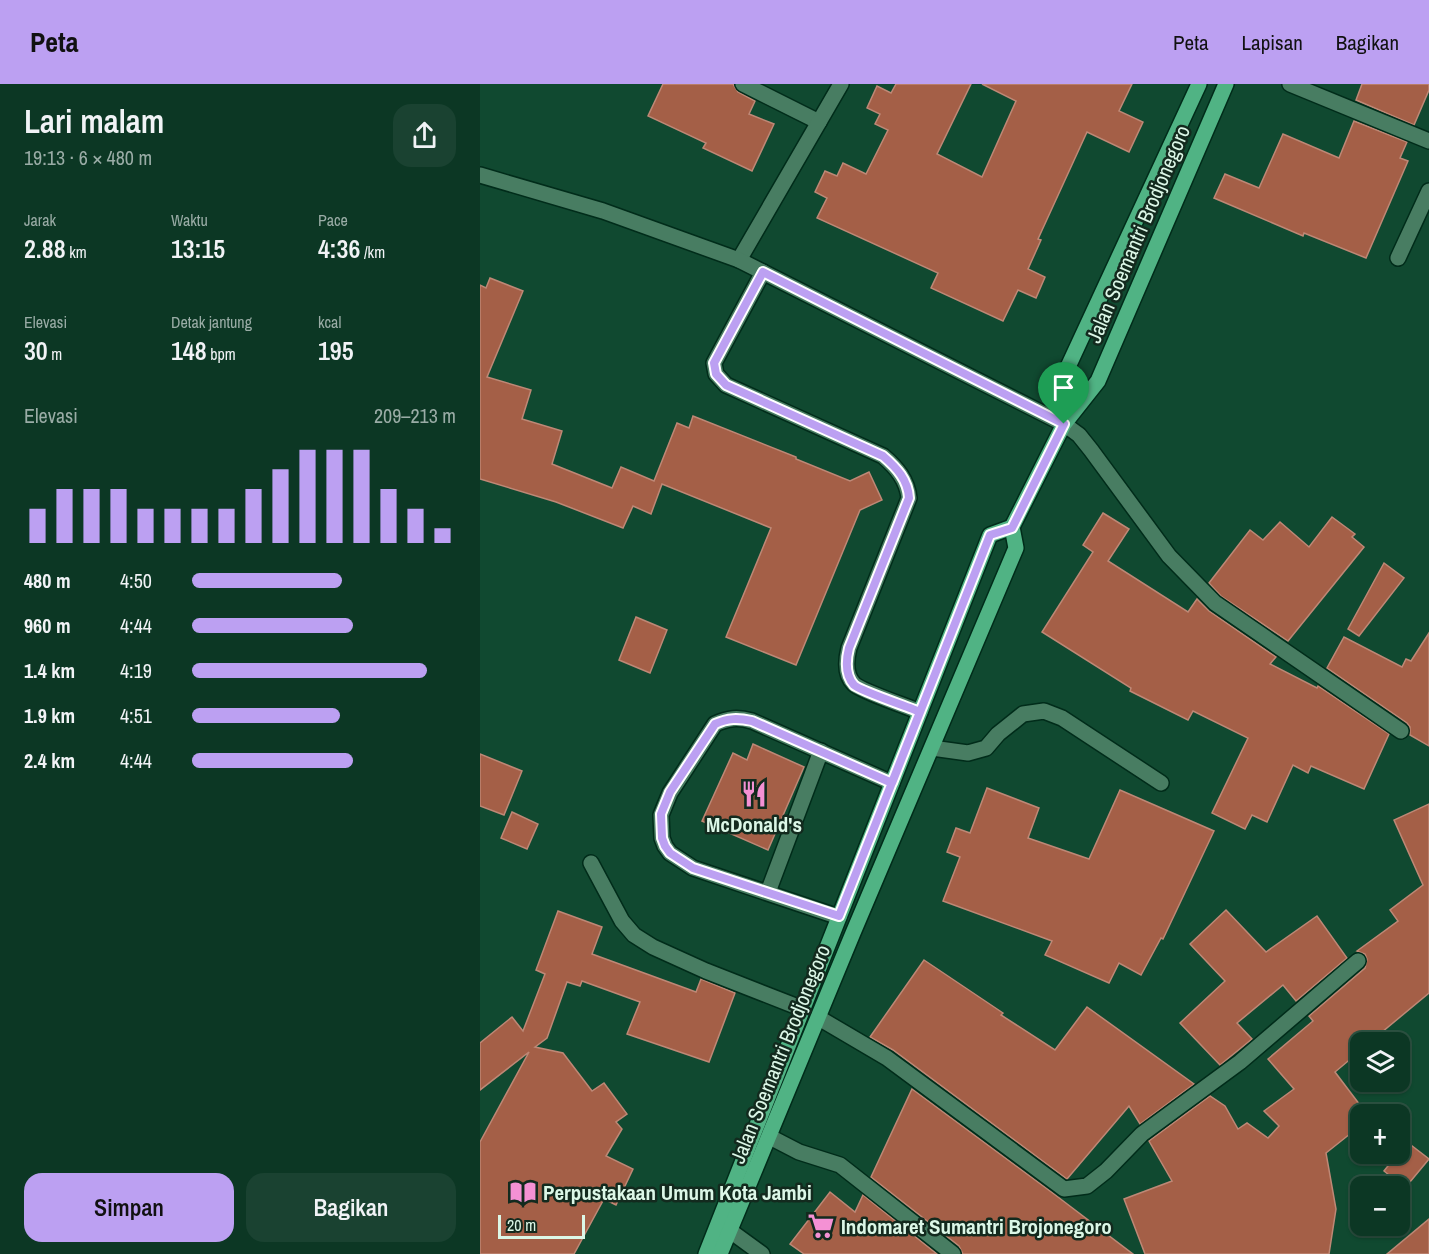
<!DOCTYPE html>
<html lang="id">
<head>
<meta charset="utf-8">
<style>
  :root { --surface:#0c3724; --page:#1a4231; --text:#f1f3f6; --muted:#9aaca6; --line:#2c5141; --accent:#bca0f2 }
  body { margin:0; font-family:"Archivo Narrow",sans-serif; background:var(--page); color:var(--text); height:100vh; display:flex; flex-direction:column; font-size:22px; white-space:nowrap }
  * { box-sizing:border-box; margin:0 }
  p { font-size:20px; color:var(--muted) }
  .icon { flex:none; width:33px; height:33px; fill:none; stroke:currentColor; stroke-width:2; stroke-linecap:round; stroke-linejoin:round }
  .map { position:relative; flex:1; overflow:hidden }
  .panel { display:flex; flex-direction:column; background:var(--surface); width:480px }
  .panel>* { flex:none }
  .buttons { position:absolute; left:870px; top:948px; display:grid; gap:12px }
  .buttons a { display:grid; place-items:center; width:60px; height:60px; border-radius:12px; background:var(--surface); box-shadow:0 2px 4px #0004,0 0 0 2px var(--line); font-size:30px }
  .scale { position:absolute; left:18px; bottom:15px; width:87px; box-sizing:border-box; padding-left:6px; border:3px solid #dcf7e7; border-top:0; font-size:16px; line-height:21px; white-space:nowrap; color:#dcf7e7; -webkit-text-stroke:4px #132a1e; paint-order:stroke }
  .pin { position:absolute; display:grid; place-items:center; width:51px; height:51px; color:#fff; margin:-62px -26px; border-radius:50% 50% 50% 0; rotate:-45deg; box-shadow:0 0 6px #0007 }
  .pin .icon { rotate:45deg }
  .round { display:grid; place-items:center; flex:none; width:63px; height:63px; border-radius:18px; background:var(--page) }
  .summary { display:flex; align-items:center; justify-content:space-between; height:102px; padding:0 24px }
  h1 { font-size:33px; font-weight:600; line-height:45px }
  .metrics { display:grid; grid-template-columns:repeat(3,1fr); gap:9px; height:102px; padding:6px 24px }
  .metrics div { display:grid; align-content:center }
  .metrics b { font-size:26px; font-weight:600 }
  .metrics small { font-size:16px; font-weight:400 }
  .metrics p { font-size:16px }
  .chart { height:168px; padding:12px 24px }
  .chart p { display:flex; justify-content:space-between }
  .chart svg { width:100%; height:108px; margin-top:6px; stroke:var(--accent); stroke-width:6 }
  .button { display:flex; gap:12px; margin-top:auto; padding:12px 24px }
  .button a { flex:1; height:69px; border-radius:18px; background:var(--accent); color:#111; font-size:24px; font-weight:600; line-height:69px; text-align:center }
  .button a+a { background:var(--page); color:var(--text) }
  ul { padding:0 24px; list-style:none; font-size:20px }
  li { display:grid; grid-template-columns:96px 72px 1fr; align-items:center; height:45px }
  li i { height:15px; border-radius:8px; background:var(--accent) }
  header { display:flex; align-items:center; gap:36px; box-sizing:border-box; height:84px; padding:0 30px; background:var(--accent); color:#111 }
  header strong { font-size:28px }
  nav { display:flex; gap:33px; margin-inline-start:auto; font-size:21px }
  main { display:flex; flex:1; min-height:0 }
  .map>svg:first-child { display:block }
  .building { fill:#a45f47; stroke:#be8876; stroke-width:1.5 }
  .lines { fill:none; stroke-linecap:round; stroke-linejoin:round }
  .lane-casing { stroke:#012c1a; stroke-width:18 }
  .street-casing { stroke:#012c1a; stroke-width:18 }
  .secondary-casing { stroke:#012c1a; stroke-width:18 }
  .primary-casing { stroke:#012c1a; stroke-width:18 }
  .lane { stroke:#487d62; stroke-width:15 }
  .street { stroke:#487d62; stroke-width:15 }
  .secondary { stroke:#487d62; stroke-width:15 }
  .primary { stroke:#50b384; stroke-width:15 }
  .route-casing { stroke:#fff; stroke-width:12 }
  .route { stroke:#bca0f2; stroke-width:8 }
  .labels { text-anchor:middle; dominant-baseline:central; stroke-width:5; stroke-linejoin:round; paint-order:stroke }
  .street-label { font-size:21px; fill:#dcf7e7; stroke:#132a1e }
  .poi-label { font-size:21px; font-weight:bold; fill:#dcf7e7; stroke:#132a1e; text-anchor:start }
</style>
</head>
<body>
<header>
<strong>Peta</strong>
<nav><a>Peta</a><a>Lapisan</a><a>Bagikan</a></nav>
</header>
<main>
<section class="panel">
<div class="summary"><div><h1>Lari malam</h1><p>19:13 · 6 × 480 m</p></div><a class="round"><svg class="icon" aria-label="share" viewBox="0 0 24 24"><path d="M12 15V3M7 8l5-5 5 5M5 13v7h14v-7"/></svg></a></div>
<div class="metrics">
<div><p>Jarak</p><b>2.88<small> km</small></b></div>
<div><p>Waktu</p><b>13:15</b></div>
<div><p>Pace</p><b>4:36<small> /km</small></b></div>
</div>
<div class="metrics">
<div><p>Elevasi</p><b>30<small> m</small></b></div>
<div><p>Detak jantung</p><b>148<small> bpm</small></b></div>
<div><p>kcal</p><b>195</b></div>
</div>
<div class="chart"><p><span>Elevasi</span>209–213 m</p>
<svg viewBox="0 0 160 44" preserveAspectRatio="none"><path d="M5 44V30M15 44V22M25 44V22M35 44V22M45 44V30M55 44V30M65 44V30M75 44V30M85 44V22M95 44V14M105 44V6M115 44V6M125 44V6M135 44V22M145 44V30M155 44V38"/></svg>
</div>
<ul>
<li><b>480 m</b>4:50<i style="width:57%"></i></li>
<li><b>960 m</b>4:44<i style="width:61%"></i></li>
<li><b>1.4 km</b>4:19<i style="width:89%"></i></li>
<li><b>1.9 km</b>4:51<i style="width:56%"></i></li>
<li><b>2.4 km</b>4:44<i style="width:61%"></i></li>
</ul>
<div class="button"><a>Simpan</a><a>Bagikan</a></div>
</section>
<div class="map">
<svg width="949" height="1170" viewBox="0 0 949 1170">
  <rect width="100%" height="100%" fill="#104930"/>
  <g class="building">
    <path d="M 183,0 L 253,0 L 258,8 L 275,17 L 269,30 L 294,40 L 272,87 L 223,64 L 226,59 L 168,32 Z"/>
    <path d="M 416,0 L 491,0 L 457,70 L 502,93 L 536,17 L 502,0 L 652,0 L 639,27 L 663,38 L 649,68 L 607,48 L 558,155 L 561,156 L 548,185 L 565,193 L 556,214 L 538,206 L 523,237 L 451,204 L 458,189 L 337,134 L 347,114 L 335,108 L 345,87 L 357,92 L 363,79 L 386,90 L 408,46 L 395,40 L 400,30 L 387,24 L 397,2 L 411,9 Z"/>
    <path d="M 882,0 L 949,0 L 949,6 L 934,41 L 876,16 Z"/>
    <path d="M 874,37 L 927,58 L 920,74 L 928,77 L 886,174 L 824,149 L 823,152 L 734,114 L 745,90 L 779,104 L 803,50 L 859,74 Z"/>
    <path d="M 10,194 L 43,207 L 7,293 L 51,306 L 42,335 L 82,347 L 72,380 L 132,404 L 141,383 L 174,397 L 197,339 L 209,344 L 213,332 L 316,373 L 316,375 L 370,397 L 389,388 L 402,416 L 380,426 L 316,581 L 246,553 L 291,444 L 182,400 L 171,430 L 153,422 L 143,444 L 76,418 L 0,395 L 0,201 L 6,204 Z"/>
    <path d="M 623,429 L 649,445 L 628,477 L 708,528 L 717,515 L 729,527 L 796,573 L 790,580 L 837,604 L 838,602 L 909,650 L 884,705 L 831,682 L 828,689 L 813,681 L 787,738 L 772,731 L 765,745 L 732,729 L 768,654 L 713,627 L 708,636 L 650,607 L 651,604 L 562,548 L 613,468 L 603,461 Z"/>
    <path d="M 852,433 L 875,450 L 872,453 L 884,463 L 808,557 L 741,512 L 729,499 L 770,446 L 783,456 L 800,438 L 829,463 Z"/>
    <path d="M 904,479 L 924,494 L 879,552 L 868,545 Z"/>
    <path d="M 156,533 L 187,546 L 170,589 L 139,576 Z"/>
    <path d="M 949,549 L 949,662 L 930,651 L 930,643 L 927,639 L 847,584 L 864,553 L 922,583 L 926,575 L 931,577 Z"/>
    <path d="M 273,660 L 324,683 L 288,766 L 222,737 L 253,669 L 267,676 Z"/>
    <path d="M 0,670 L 42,687 L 24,731 L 0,722 Z"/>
    <path d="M 507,704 L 559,724 L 548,754 L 609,775 L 640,706 L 734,747 L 683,855 L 681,854 L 661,891 L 639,879 L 629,899 L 565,871 L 572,857 L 463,817 L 480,773 L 467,768 L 476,744 L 490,749 Z"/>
    <path d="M 949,720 L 949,909 L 890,958 L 880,958 L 880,967 L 855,988 L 880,1021 L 880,1042 L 846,1069 L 856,1125 L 849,1170 L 665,1170 L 644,1115 L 692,1097 L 669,1057 L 730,1012 L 745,1022 L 758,1045 L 767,1039 L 788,1054 L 799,1042 L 784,1027 L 814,1005 L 788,975 L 833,937 L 829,932 L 885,884 L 887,875 L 885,870 L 877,867 L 918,837 L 910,826 L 943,801 L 914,736 Z"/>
    <path d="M 32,728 L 58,740 L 47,765 L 21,754 Z"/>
    <path d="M 746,826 L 786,868 L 837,832 L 867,874 L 816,917 L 803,901 L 757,939 L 772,955 L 740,981 L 700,939 L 745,897 L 710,860 Z"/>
    <path d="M 78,827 L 122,843 L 112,870 L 216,908 L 221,895 L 255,909 L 229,978 L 147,950 L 160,918 L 102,897 L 100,902 L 87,898 L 67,954 L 55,963 L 83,969 L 112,1007 L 124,999 L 147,1030 L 136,1038 L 142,1045 L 126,1072 L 153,1085 L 136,1121 L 124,1115 L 94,1170 L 0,1170 L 0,1058 L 49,968 L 0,1006 L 0,959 L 32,933 L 43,947 L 65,890 L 56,886 Z"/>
    <path d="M 444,876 L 523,929 L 521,931 L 575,966 L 607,923 L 714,1000 L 660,1040 L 649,1022 L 587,1095 L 413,966 L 390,953 Z"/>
    <path d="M 432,1005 L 574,1110 L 653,1170 L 483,1170 L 479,1162 L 391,1093 Z"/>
    <path d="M 927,1058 L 949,1075 L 925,1104 L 904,1087 Z"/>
    <path d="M 350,1108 L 375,1128 L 383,1111 L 457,1170 L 324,1170 L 310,1160 Z"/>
    <path d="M 949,1135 L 949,1170 L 907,1170 Z"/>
  </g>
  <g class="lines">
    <g class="lane-casing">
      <g id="lane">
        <path d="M 283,188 L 234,279 L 236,290 L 246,301 L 403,372 C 417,384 427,396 429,414 L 369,564 C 366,576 365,591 374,600 C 381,607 429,623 440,628"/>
        <path d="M 452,664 L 488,669 L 506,664 L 518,650 L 543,630 L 564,627 L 582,634 L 681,699"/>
        <path d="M 288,808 L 341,667"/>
        <path d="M 359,833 L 213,784 L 190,769 L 185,762 L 182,754 L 181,731 L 190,709 L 235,640 C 248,634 258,633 272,637 L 412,699"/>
        <path d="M 290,1053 L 319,1068 L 360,1081 L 473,1170"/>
      </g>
    </g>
    <g class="street-casing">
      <g id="street">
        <path d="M 263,0 L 339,38"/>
        <path d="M 810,0 L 949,57"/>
        <path d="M 918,174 L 949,107"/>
        <path d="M 259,176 L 361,0"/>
        <path d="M 584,340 L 599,351 L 611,366 L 689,472 L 735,519 L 921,647"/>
        <path d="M 111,779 L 142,837 L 154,851 L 173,863 L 226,887 L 323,925"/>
        <path d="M 339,934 L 407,974 L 584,1105 L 607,1102 L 626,1087 L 662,1050 L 760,978 L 878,877"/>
        <path d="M 249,1146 L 282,1170"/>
      </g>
    </g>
    <g class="secondary-casing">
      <path id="secondary" d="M 0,91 L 123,127 L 259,176 L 584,340"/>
    </g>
    <g class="primary-casing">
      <g id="primary">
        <path d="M 584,340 L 587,285 L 719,0"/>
        <path d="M 226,1170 L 510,451 L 532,443"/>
        <path d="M 240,1170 L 373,849 L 536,464 L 532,443 L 584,340 L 618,297 L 746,0"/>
      </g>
    </g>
    <use href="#lane" class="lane"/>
    <use href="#street" class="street"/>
    <use href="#secondary" class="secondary"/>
    <use href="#primary" class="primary"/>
  </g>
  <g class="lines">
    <g class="route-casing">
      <path id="route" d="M 584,340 L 532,444 L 510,451 L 412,699 L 272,637 C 258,634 248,634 235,640 L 190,708 L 181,730 L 182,754 L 185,762 L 190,769 L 213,784 L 359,832 L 440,628 C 429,623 380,607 374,601 C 365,591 366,576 369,564 L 429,414 C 428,396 417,384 403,372 L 246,301 L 236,290 L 234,279 L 283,188 L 584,340"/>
    </g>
    <use href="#route" class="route"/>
  </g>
  <defs>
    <g id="restaurant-bare" transform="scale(2.07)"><path d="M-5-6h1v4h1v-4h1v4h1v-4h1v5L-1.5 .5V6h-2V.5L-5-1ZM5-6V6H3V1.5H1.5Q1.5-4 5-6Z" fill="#f491d4" stroke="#132a1e" stroke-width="2.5" paint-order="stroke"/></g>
    <g id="library-bare" transform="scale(2.07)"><path d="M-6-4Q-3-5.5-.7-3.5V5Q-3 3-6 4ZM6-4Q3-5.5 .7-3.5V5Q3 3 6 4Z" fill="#f491d4" stroke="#132a1e" stroke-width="2.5" paint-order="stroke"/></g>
    <g id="supermarket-bare" transform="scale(2.07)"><path d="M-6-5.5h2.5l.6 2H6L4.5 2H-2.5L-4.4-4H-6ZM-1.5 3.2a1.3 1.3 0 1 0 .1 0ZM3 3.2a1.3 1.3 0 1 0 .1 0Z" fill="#f491d4" stroke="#132a1e" stroke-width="2.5" paint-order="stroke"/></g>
  </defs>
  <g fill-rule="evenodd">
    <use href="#restaurant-bare" x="274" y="710"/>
    <use href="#library-bare" x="43" y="1108"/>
    <use href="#supermarket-bare" x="341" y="1142"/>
  </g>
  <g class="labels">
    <g class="street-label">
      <text transform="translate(658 150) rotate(-67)">Jalan Soemantri Brodjonegoro</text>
      <text transform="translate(300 970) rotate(-68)">Jalan Soemantri Brodjonegoro</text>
    </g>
    <g class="poi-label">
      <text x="274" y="740" text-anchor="middle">McDonald's</text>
      <text x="63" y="1108">Perpustakaan Umum Kota Jambi</text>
      <text x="361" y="1142">Indomaret Sumantri Brojonegoro</text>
    </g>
  </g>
</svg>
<div class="buttons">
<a><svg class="icon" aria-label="layers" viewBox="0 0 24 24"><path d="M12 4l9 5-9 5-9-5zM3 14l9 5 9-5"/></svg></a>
<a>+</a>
<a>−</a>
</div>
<div class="scale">20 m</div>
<div class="pin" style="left:584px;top:340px;background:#1e9e55"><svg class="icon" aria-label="arrive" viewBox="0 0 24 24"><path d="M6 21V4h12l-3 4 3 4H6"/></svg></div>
</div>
</main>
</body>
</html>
